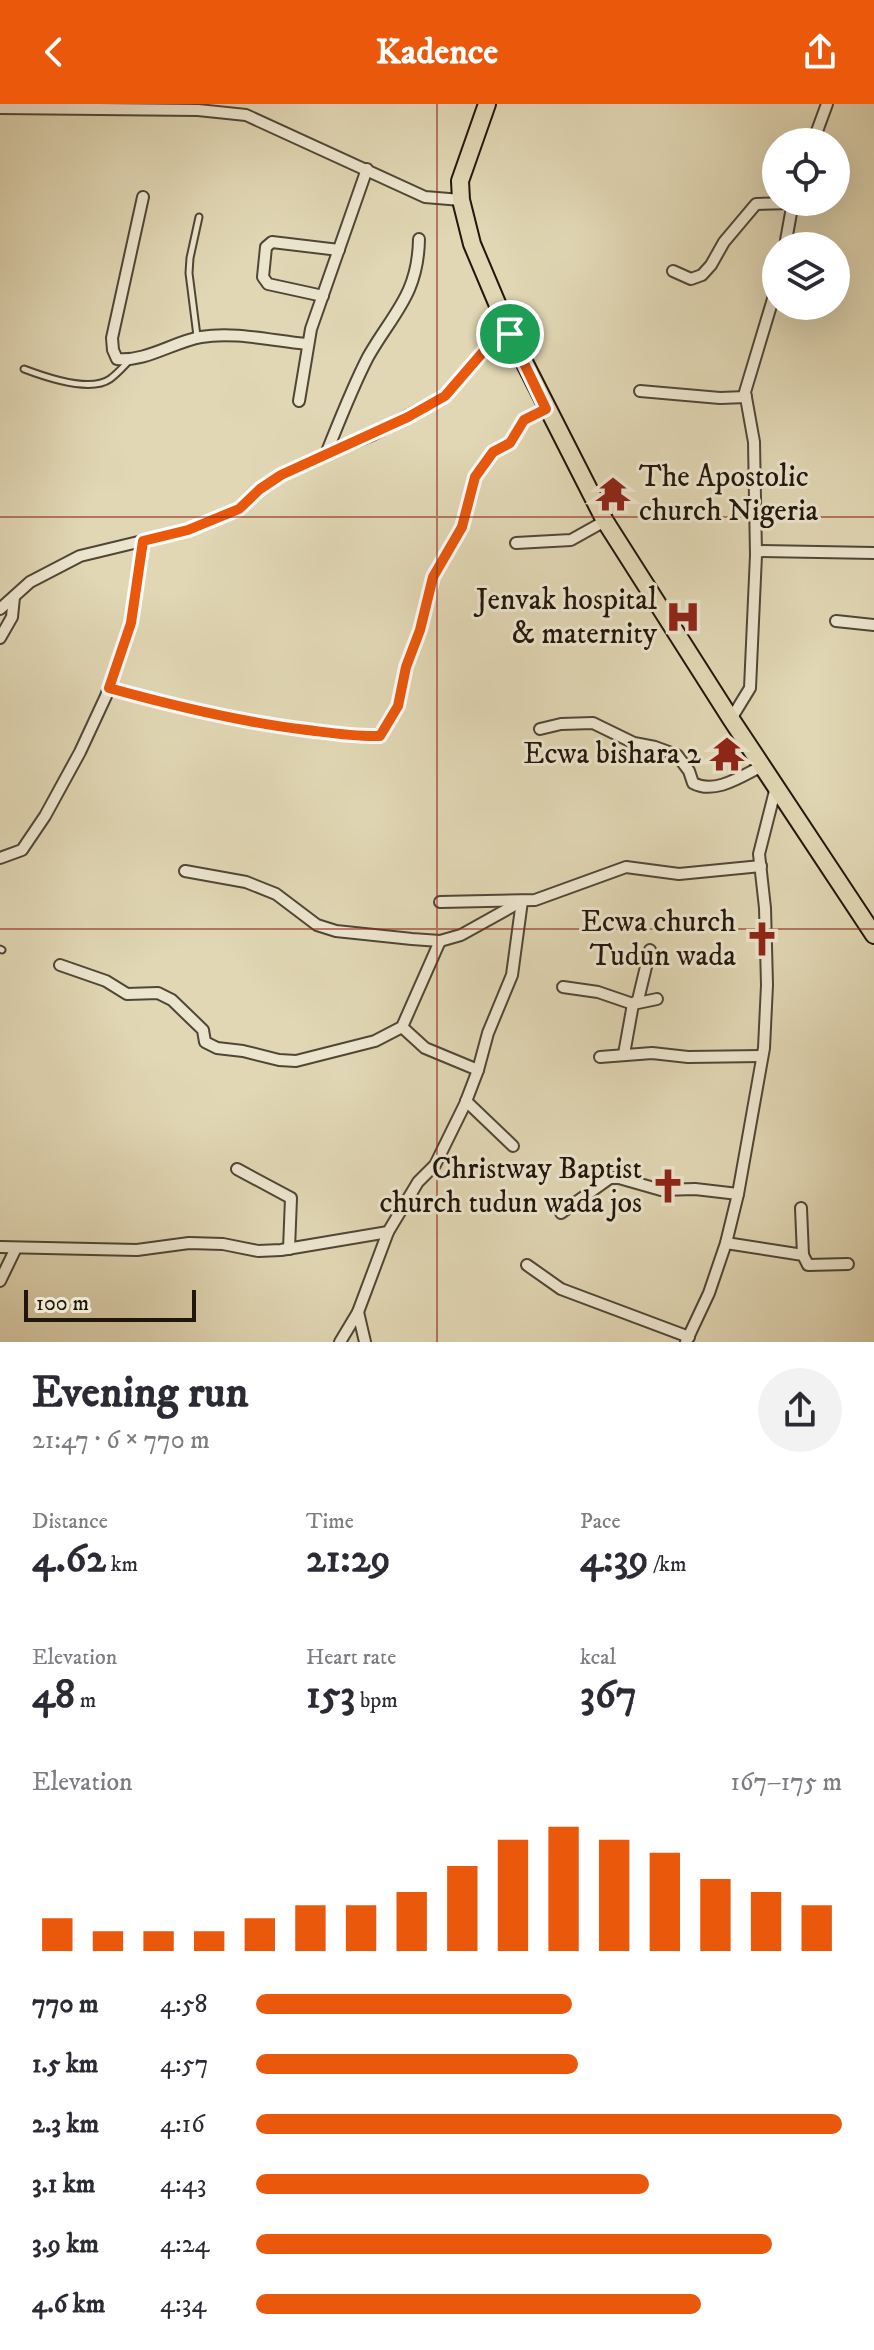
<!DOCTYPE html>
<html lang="en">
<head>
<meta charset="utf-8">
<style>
  :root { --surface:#fff; --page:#f2f2f3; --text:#2b2b33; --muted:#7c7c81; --accent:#ea580c }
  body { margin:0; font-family:"IM FELL DW Pica",serif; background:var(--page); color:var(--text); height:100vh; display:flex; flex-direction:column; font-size:30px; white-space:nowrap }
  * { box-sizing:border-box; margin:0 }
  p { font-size:26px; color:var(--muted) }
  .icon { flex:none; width:44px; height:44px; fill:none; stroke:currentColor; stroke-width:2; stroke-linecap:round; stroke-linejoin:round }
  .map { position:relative; height:1238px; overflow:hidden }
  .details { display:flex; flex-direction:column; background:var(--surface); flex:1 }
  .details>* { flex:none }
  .controls { position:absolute; left:762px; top:24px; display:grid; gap:16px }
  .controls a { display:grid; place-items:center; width:88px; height:88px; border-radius:50%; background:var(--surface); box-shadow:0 8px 32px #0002; font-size:40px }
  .scale { position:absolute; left:24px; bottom:20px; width:172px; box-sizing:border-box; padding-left:8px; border:4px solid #20160c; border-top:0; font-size:22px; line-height:28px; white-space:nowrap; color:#20160c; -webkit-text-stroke:6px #ece5ce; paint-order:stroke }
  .pin { position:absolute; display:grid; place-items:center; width:68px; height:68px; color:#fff; margin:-34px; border:4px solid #fff; border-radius:50%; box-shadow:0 2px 8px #0007 }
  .round { display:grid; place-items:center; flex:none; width:84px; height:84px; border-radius:42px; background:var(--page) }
  .headline { display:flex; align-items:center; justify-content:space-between; height:136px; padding:0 32px }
  h1 { font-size:44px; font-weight:700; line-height:60px }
  .metrics { display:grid; grid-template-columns:repeat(3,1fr); gap:12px; height:136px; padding:8px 32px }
  .metrics div { display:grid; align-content:center }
  .metrics b { font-size:40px; font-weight:700 }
  .metrics small { font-size:22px; font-weight:400 }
  .metrics p { font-size:22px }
  .chart { height:224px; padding:16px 32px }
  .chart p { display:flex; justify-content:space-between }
  .chart svg { width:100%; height:144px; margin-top:8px; stroke:var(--accent); stroke-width:6 }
  ul { padding:0 32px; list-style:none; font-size:26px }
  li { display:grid; grid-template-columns:128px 96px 1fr; align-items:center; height:60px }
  li i { height:20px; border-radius:10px; background:var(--accent) }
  header { display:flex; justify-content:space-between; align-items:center; height:104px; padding:0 32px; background:var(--accent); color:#fff; font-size:36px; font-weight:700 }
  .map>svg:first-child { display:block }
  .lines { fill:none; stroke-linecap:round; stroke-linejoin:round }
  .lane-casing { stroke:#504636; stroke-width:9 }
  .street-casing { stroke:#504636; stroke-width:14 }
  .primary-casing { stroke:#20160c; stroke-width:20 }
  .lane { stroke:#ece5ce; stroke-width:5 }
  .street { stroke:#ece5ce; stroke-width:10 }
  .primary { stroke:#e1d7b4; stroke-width:16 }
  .route-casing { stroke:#fff; stroke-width:16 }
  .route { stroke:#ea580c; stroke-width:10 }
  .grid { fill:none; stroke:#8f2418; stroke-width:2; stroke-opacity:0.55 }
  .labels { text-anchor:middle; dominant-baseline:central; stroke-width:6; stroke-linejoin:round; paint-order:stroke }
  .poi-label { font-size:30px; fill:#20160c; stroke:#ece5ce; text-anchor:end }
</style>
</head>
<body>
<header><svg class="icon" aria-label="back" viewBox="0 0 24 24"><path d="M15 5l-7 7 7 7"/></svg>Kadence<svg class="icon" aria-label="share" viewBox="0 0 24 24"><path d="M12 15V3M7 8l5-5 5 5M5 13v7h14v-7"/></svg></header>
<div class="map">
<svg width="874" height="1238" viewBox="0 0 874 1238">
  <rect width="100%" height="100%" fill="#e1d7b4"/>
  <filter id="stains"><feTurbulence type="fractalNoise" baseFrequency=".0025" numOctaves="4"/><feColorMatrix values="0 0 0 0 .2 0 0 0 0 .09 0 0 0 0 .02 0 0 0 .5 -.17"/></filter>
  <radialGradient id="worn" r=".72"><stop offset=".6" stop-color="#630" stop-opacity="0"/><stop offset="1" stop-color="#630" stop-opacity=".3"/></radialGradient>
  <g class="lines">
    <g class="lane-casing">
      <g id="lane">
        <path d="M 197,232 L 189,169 L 190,154 L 199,113"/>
        <path d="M 24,265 C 45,273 90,289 110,275 C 117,270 123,263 129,257"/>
        <path d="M 0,845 L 2,846"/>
      </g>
    </g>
    <g class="street-casing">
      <g id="street">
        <path d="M 0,4 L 198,6 L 246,11 L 425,93 L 461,96"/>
        <path d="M 813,38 L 827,0"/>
        <path d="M 143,93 L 112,234 L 113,246 L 117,255 C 146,258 173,238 201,233 C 234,227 273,237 307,240"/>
        <path d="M 785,142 L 793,98"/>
        <path d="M 673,167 L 691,175 L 702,171 L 711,161 L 724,138 L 756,100 L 793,99"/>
        <path d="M 323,192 L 268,180 L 263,173 L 266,143 L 272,138 L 339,146"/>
        <path d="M 640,287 L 720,294 L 746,293"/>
        <path d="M 299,297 L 311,225 L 367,65"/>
        <path d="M 326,350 L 372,331 L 445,292 L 483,248 L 510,230"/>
        <path d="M 516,439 L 571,436 L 605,417"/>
        <path d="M 756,447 L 874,449"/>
        <path d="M 0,505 L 30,478 L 80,452 L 188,426 L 239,405 L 260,385 L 281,371 L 326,350 C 339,318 352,284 368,253 C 393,209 418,191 419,135"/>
        <path d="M 836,517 L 874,521"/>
        <path d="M 0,534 L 12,513 L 14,493"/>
        <path d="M 109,584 C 174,602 240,618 307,626 C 331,629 355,633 380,632 L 398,602 L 406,563 L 420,526 L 433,473 L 462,423 L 475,373 L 493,348 L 510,339 L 524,316 L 546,305"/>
        <path d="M 731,615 L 750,584 L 756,451 L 754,338 L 745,288 L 776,185"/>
        <path d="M 540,625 L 561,620 L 593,619 L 634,639 L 655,643 L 677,651 L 689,667 L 693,679 C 715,691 742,672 762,662"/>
        <path d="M 0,754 L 22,746 L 45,712 L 80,648 L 106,592 L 131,519 L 143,437"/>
        <path d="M 185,767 L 246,778 L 276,790 L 317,821 L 336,827 L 412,835 L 440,837 L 461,831 L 522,797"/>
        <path d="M 440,798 L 535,796 L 626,763 L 679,770 L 761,762"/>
        <path d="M 60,861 L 106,877 L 127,890 L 158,889 L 172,896 L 203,926 L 205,938 L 217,944 L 243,947 L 279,956 L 296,957 L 375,937 L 402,923 L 440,837"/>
        <path d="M 563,883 L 598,888 L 633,900 L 657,895"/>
        <path d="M 402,923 L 425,944 L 478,966"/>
        <path d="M 624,950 L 633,900 L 638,896 L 650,846"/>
        <path d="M 600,953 L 652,949 L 688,953 L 762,952"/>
        <path d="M 466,997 L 513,1042"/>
        <path d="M 237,1065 L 291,1094 L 289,1145"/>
        <path d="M 801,1104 L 803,1151"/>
        <path d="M 561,1109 L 610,1074 L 619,1074 L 661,1086 L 695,1085 L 738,1090"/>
        <path d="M 726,1139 L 803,1151 L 808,1161 L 848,1160"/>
        <path d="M 0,1143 L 137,1146 L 189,1139 L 223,1140 L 258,1147 L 281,1146 L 388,1128"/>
        <path d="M 527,1161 L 561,1185 L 689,1233"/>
        <path d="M 0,1177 L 16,1144"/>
        <path d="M 358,1208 L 365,1238"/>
        <path d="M 340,1238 L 358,1208 L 388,1128 L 418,1078 L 435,1061 L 465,1000 L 478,966 L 488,929 L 512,871 L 522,797"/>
        <path d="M 686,1238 L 709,1189 L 726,1139 L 738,1090 L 764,944 L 767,881 L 765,804 L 759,750 L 776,683"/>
      </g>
    </g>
    <g class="primary-casing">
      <path id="primary" d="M 487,0 L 460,77 L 461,96 L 472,140 L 510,230 L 605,417 L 731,615 L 874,831"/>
    </g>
    <use href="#lane" class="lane"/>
    <use href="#street" class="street"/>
    <use href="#primary" class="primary"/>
  </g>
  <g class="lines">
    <g class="route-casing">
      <path id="route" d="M 510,230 L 546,305 L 524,316 L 510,339 L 493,348 L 475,373 L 462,423 L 433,473 L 420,526 L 406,563 L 398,602 L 380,632 C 356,633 331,629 307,626 C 240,618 174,602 109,584 L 131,519 L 143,437 L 188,426 L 239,405 L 260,385 L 281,371 L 408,313 L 445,292 L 483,248 Z"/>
    </g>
    <use href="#route" class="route"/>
  </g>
  <path class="grid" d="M 437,0 L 437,1238M 0,413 L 874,413M 0,825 L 874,825"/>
  <defs>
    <g id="temple-bare" transform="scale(2.76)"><path d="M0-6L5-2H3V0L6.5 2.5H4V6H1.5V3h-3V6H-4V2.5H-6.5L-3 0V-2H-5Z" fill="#8f2418" stroke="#ece5ce" stroke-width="2.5" paint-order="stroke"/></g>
    <g id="hospital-bare" transform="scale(2.76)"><path d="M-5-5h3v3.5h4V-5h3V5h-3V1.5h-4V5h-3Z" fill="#8f2418" stroke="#ece5ce" stroke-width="2.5" paint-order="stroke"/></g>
    <g id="church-bare" transform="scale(2.76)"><path d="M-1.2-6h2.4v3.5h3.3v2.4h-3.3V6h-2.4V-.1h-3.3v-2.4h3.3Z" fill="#8f2418" stroke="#ece5ce" stroke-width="2.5" paint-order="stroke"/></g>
  </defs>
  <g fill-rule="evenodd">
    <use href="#temple-bare" x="613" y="390"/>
    <use href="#hospital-bare" x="683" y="513"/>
    <use href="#temple-bare" x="727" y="650"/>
    <use href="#church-bare" x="762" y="835"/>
    <use href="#church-bare" x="668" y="1082"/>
  </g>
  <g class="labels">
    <g class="poi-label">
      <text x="639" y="373" text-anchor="start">The Apostolic<tspan x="639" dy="34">church Nigeria</tspan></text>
      <text x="657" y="496">Jenvak hospital<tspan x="657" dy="34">&amp; maternity</tspan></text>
      <text x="701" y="650">Ecwa bishara 2</text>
      <text x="736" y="818">Ecwa church<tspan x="736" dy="34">Tudun wada</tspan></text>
      <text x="642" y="1065">Christway Baptist<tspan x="642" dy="34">church tudun wada jos</tspan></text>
    </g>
  </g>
  <rect width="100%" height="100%" filter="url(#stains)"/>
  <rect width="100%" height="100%" fill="url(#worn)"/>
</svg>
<div class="controls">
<a><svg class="icon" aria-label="locate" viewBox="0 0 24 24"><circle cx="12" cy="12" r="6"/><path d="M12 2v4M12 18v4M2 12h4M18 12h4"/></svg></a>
<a><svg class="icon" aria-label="layers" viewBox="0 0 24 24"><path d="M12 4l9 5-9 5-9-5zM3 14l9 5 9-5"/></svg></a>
</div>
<div class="scale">100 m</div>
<div class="pin" style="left:510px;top:230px;background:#1e9e55"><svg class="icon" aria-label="arrive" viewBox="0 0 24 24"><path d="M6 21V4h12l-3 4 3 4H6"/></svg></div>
</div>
<section class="details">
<div class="headline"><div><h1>Evening run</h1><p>21:47 · 6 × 770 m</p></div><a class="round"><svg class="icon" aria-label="share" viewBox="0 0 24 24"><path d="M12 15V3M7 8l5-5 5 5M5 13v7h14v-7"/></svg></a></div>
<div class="metrics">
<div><p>Distance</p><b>4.62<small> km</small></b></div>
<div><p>Time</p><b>21:29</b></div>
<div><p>Pace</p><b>4:39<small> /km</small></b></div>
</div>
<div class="metrics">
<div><p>Elevation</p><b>48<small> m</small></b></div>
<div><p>Heart rate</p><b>153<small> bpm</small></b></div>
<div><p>kcal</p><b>367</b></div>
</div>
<div class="chart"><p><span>Elevation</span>167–175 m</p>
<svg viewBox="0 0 160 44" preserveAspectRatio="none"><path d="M5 44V34M15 44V38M25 44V38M35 44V38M45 44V34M55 44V30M65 44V30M75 44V26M85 44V18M95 44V10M105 44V6M115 44V10M125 44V14M135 44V22M145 44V26M155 44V30"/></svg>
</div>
<ul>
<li><b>770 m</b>4:58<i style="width:54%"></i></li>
<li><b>1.5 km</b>4:57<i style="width:55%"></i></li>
<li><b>2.3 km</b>4:16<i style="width:100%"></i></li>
<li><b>3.1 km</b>4:43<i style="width:67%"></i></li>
<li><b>3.9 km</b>4:24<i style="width:88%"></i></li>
<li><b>4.6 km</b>4:34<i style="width:76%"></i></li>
</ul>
</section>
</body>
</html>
